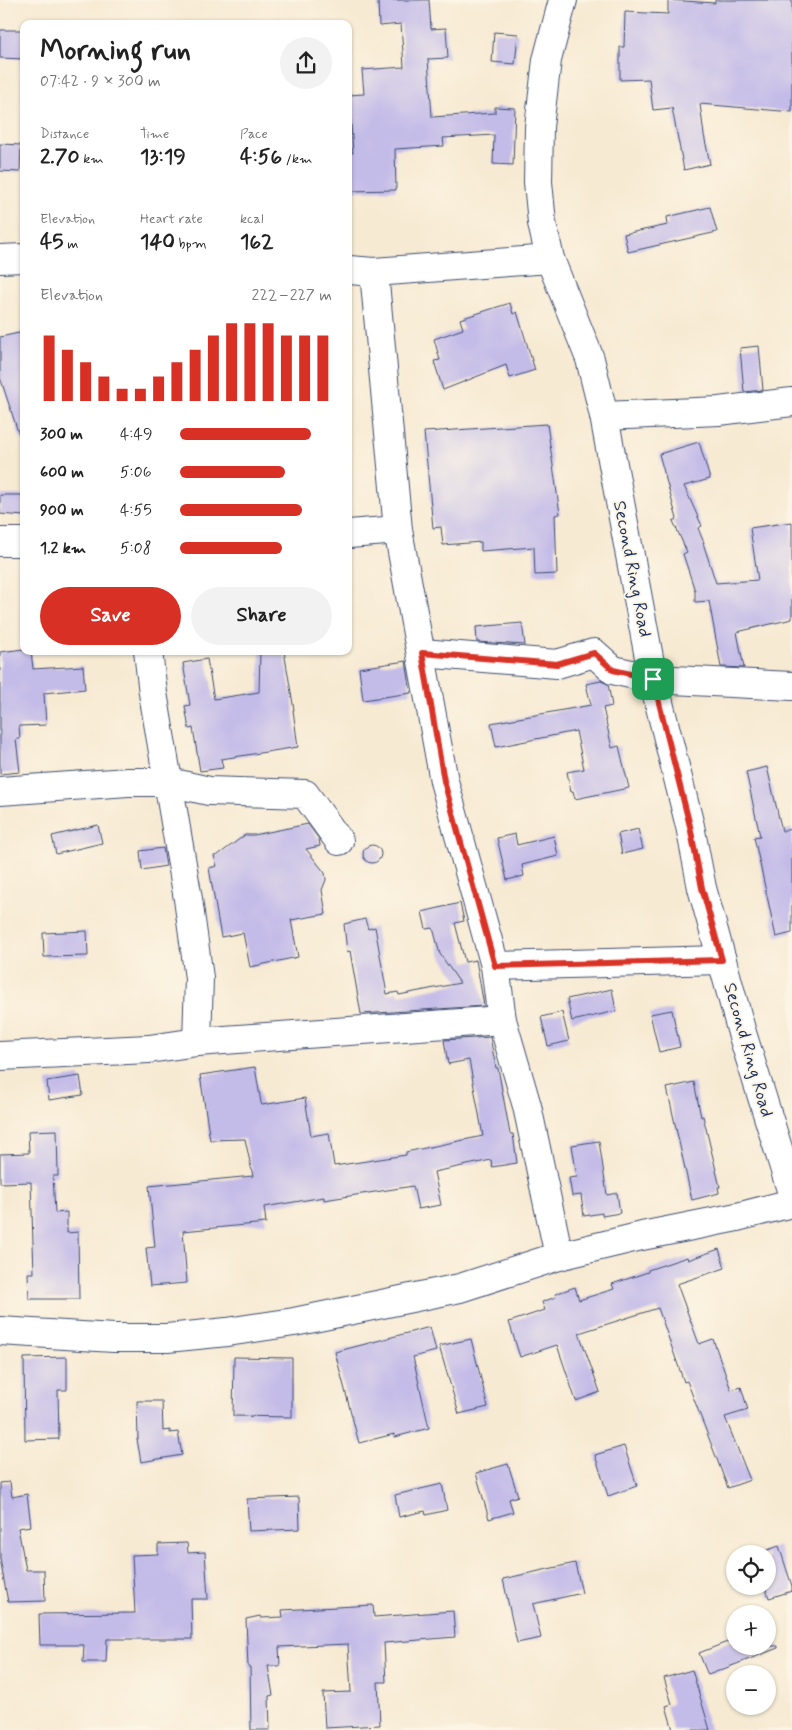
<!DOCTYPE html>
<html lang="en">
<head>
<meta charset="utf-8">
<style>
  :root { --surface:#fff; --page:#f2f2f2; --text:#222; --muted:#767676; --accent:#d93025 }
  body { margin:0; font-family:Mynerve,sans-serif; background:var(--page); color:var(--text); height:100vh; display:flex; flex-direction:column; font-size:19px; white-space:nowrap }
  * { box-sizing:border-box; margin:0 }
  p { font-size:16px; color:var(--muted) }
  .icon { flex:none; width:28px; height:28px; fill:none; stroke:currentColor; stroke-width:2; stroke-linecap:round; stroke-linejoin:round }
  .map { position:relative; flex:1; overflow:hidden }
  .drawer { position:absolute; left:20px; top:20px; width:332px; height:635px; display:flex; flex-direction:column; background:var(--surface); border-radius:10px; box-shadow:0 1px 4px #0004 }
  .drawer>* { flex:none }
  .tools { position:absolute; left:726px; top:1545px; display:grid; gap:10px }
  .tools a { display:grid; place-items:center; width:50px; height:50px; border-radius:50%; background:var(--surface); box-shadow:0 1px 4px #0004; font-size:25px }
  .pin { position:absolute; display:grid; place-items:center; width:42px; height:42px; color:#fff; margin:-21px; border-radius:10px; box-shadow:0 2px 8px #0006 }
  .round { display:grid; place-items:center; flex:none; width:52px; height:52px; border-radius:26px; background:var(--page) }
  .overview { display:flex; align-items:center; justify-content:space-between; height:85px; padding:0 20px }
  h1 { font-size:28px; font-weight:700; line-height:38px }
  .stats { display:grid; grid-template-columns:repeat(3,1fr); gap:8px; height:85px; padding:5px 20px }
  .stats div { display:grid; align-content:center }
  .stats b { font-size:21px; font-weight:700 }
  .stats small { font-size:14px; font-weight:400 }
  .stats p { font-size:14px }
  .chart { height:140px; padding:10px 20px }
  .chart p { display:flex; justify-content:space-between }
  .chart svg { width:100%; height:90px; margin-top:5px; stroke:var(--accent); stroke-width:6 }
  .action { display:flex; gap:10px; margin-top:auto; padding:10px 20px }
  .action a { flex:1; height:58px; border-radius:30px; background:var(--accent); color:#fff; font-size:20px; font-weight:700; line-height:58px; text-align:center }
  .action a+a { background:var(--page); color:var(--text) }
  ul { padding:0 20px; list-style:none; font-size:16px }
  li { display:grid; grid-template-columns:80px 60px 1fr; align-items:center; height:38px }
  li i { height:12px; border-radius:6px; background:var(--accent) }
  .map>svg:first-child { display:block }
  .building { fill:#c3bbe8 }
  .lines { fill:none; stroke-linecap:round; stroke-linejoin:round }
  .minor-casing { stroke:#3c4b70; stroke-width:30 }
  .minor { stroke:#fff; stroke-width:28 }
  .route-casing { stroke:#fff; stroke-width:10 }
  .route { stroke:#d93025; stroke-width:6 }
  .labels { text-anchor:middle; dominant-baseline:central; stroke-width:4; stroke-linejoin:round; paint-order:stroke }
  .street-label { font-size:18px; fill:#1b2f5e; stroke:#fcf5e5 }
</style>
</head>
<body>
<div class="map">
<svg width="792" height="1730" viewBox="0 0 792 1730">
  <rect width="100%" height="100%" fill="#fcf5e5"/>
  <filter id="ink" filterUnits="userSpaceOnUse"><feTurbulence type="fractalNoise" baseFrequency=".02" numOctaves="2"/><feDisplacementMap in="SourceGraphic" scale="10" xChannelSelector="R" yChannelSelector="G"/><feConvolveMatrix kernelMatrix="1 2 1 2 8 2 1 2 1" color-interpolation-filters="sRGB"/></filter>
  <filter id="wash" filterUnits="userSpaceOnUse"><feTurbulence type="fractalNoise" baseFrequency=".0096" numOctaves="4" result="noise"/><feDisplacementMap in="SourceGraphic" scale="20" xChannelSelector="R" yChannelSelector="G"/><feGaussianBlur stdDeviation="1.12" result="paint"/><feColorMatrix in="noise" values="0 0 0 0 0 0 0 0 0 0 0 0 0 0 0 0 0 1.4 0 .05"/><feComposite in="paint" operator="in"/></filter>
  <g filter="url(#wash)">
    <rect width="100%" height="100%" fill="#f7ead3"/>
    <g id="blocks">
      <g class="building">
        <path d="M 378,0 L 429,0 L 431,29 L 446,28 L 448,58 L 428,59 L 432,117 L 495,113 L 495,107 L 515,108 L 513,165 L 493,164 L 494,135 L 443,138 L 444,146 L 395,149 L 396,190 L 349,191 L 349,153 L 353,153 L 349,95 L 364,94 L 362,70 L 404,67 L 401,24 L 379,26 Z"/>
        <path d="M 668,0 L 715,3 L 715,0 L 792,0 L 792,112 L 700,104 L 704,135 L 710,164 L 684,170 L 672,108 L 653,110 L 649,79 L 620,80 L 620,47 L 624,47 L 625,12 L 668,14 Z"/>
        <path d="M 0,30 L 24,30 L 24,59 L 0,58 Z"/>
        <path d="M 494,32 L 518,34 L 515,64 L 492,62 Z"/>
        <path d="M 0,144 L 21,145 L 20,172 L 0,171 Z"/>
        <path d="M 710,207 L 717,232 L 628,252 L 624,234 L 668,225 L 667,217 Z"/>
        <path d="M 510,303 L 513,314 L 517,312 L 535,370 L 510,378 L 506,365 L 443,390 L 434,361 L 440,360 L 434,339 L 463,329 L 460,319 Z"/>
        <path d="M 24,332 L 24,437 L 20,438 L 0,377 L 0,337 Z"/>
        <path d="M 759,346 L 763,390 L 744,392 L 740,348 Z"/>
        <path d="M 547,424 L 560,514 L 555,515 L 557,574 L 535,575 L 534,547 L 481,551 L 481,542 L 443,545 L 441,527 L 433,528 L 424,432 Z"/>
        <path d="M 699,442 L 710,479 L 684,486 L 702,526 L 698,528 L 704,543 L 703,543 L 716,583 L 758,580 L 750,528 L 792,522 L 792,619 L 737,632 L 744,668 L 721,667 L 709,601 L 695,602 L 695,591 L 683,554 L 687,552 L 673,521 L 677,519 L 659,454 Z"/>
        <path d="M 0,495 L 24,495 L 24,516 L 0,514 Z"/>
        <path d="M 522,623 L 525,645 L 477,642 L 476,627 Z"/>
        <path d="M 24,649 L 24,651 L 31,651 L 33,669 L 83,666 L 85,689 L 44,693 L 46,725 L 19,726 L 20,739 L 16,739 L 20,772 L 0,774 L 0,652 Z"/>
        <path d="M 260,651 L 284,651 L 294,710 L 293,710 L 298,747 L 221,759 L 223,768 L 200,771 L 193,728 L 189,729 L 185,706 L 190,705 L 183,663 L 207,659 L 214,699 L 259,692 Z"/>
        <path d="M 406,661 L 411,693 L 363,700 L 359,668 Z"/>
        <path d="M 601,681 L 608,684 L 612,706 L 603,708 L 612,748 L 619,746 L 629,788 L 575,799 L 573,791 L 571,792 L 567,772 L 584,769 L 576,731 L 496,747 L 491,723 L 591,705 L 586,684 Z"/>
        <path d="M 767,767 L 782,831 L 792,829 L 792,933 L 776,937 L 754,837 L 760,836 L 746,772 Z"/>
        <path d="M 308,824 L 319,839 L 320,846 L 306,849 L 325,873 L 326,880 L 322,890 L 326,914 L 291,920 L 298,957 L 250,967 L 243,933 L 221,937 L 209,868 L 217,866 L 214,856 L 218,855 L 245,835 L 254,835 Z"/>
        <path d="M 98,825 L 102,843 L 56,854 L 52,836 Z"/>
        <path d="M 638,829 L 643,849 L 622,854 L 618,834 Z"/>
        <path d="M 515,834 L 517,845 L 554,836 L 558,856 L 522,865 L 524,876 L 507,880 L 497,838 Z"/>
        <circle cx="372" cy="854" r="9"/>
        <path d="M 163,848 L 166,866 L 142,870 L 140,851 Z"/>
        <path d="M 460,903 L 464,921 L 455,923 L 465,962 L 476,960 L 484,1006 L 361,1014 L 350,951 L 347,952 L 344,924 L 365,919 L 368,929 L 375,927 L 387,994 L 398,992 L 399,995 L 460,983 L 440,954 L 433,928 L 426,929 L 422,912 Z"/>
        <path d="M 87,931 L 88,956 L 44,957 L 43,933 Z"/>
        <path d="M 612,989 L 616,1011 L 572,1021 L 567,999 Z"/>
        <path d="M 672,1010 L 680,1047 L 659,1052 L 650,1014 Z"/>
        <path d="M 562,1012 L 569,1041 L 548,1046 L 541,1017 Z"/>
        <path d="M 490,1037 L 496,1068 L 498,1068 L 510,1134 L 513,1134 L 517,1163 L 492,1167 L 491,1160 L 434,1172 L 441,1205 L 418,1209 L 413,1186 L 324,1200 L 324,1197 L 264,1207 L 266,1223 L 183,1231 L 187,1283 L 150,1286 L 146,1248 L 155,1247 L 149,1186 L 253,1176 L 245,1139 L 210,1140 L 200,1075 L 255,1067 L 261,1103 L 262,1105 L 305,1098 L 311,1136 L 329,1133 L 334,1166 L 406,1155 L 406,1152 L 483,1136 L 469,1060 L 448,1064 L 444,1040 Z"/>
        <path d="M 80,1076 L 83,1095 L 49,1100 L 47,1081 Z"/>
        <path d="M 694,1082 L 701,1117 L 703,1116 L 720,1187 L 718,1187 L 719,1193 L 692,1200 L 667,1088 Z"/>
        <path d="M 57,1130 L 58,1176 L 53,1176 L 55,1213 L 67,1212 L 67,1233 L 78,1232 L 79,1299 L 29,1299 L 28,1273 L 34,1273 L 31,1182 L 0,1183 L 0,1154 L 29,1153 L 28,1131 Z"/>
        <path d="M 599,1141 L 607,1195 L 617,1193 L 620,1213 L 602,1216 L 602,1213 L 584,1216 L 581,1195 L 572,1196 L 569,1178 L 577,1177 L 572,1145 Z"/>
        <path d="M 719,1249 L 725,1268 L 677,1284 L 699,1344 L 713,1339 L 731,1390 L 741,1387 L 748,1410 L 725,1417 L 750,1480 L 728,1488 L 687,1381 L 684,1382 L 658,1308 L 579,1333 L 600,1392 L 576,1401 L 557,1345 L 520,1357 L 509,1322 L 545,1310 L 542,1302 L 556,1297 L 555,1294 L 575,1287 L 579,1300 L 614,1289 L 612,1284 L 648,1272 L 648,1270 L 687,1257 L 688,1260 Z"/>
        <path d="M 430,1327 L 436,1351 L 413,1357 L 429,1428 L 395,1437 L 394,1434 L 359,1443 L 335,1352 Z"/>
        <path d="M 471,1339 L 488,1407 L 459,1414 L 439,1346 Z"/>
        <path d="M 67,1357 L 67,1390 L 58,1390 L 59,1439 L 25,1440 L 24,1358 Z"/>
        <path d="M 234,1357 L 292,1358 L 292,1417 L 233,1416 Z"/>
        <path d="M 137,1401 L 162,1401 L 163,1431 L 170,1430 L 170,1433 L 178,1432 L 182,1455 L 141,1462 L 137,1439 L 138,1439 Z"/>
        <path d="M 624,1446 L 637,1486 L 608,1496 L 595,1455 Z"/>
        <path d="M 508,1464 L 518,1496 L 509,1499 L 513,1512 L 489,1519 L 476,1473 Z"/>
        <path d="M 10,1482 L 12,1497 L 27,1494 L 31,1526 L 18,1528 L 26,1570 L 44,1570 L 45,1601 L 8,1602 L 0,1559 L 0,1483 Z"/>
        <path d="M 442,1484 L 447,1510 L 426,1515 L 425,1511 L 399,1517 L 395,1495 Z"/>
        <path d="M 299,1497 L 300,1529 L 249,1531 L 247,1499 Z"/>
        <path d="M 187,1543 L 188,1553 L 205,1552 L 208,1599 L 191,1599 L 192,1639 L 107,1639 L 106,1662 L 83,1662 L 84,1645 L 40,1645 L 39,1614 L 135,1613 L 132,1555 L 158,1554 L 158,1544 Z"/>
        <path d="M 779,1546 L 792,1586 L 792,1591 L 769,1598 L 765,1586 L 768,1586 L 768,1554 L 756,1554 Z"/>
        <path d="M 575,1563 L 582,1593 L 533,1604 L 541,1638 L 517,1643 L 503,1579 Z"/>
        <path d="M 373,1605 L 374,1617 L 453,1611 L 455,1637 L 384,1643 L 386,1682 L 378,1682 L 380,1725 L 325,1728 L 323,1693 L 351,1692 L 348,1644 L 279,1647 L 280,1666 L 268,1666 L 273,1695 L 269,1696 L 270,1730 L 251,1730 L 250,1667 L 248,1667 L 246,1619 L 260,1616 L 261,1618 L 283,1617 L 282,1610 Z"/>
        <path d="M 735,1639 L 735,1646 L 778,1646 L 778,1648 L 708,1675 L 699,1653 Z"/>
        <path d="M 692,1670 L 710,1730 L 673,1730 L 666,1706 L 672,1704 L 664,1678 Z"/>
      </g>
    </g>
  </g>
  <g filter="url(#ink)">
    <use href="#blocks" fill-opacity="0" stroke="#3c4b70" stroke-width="1"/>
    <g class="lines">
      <g class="minor-casing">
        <g id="minor">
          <path d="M 563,0 L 547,60 L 539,127 L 538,182 L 542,223 L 550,259 L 590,359 L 604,416 L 653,679 L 690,826 L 702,888 L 742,1033 L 792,1193"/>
          <path d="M 0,259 L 24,258"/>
          <path d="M 349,270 L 374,272 L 550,259"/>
          <path d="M 374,272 L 398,530 L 444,781 L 495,966 L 502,1020 L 527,1106 L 559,1256"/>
          <path d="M 604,416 L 719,411 L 792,402"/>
          <path d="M 349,534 L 398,530"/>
          <path d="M 0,542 L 24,542"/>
          <path d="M 148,651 L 153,693 L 188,899 L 199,978 L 197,1042"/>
          <path d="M 422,653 L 557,664 L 594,653 L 613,670 L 653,679 L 792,686"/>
          <path d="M 0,791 L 128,782 L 169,782 L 209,791 L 305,794 L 339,841"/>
          <path d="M 495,966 L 722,960"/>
          <path d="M 0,1056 L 149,1049 L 197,1042 L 502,1020"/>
          <path d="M 0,1331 L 114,1338 L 167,1338 L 227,1332 L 294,1322 L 460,1288 L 559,1256 L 642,1236 L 737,1217 L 792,1203"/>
        </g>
      </g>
      <use href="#minor" class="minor"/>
    </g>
  </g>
  <g class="lines" filter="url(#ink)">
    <g class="route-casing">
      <path id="route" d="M 422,653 L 557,664 L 594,653 L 613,670 L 653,679 L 690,826 L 702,888 L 722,960 L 495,966 L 444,781 Z"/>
    </g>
    <use href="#route" class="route"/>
  </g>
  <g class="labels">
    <g class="street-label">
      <text transform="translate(632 569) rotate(79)">Second Ring Road</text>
      <text transform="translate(748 1050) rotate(74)">Second Ring Road</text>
    </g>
  </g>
</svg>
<div class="tools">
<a><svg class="icon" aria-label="locate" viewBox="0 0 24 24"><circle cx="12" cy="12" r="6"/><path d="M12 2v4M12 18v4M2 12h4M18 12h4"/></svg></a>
<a>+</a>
<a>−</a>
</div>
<div class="pin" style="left:653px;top:679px;background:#1e9e55"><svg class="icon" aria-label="arrive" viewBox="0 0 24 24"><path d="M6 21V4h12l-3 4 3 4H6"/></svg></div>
<section class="drawer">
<div class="overview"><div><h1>Morning run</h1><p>07:42 · 9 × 300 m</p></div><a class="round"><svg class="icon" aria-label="share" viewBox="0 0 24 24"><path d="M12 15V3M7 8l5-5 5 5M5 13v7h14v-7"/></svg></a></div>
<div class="stats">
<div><p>Distance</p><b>2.70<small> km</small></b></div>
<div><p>Time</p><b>13:19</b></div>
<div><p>Pace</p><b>4:56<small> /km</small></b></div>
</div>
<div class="stats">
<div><p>Elevation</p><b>45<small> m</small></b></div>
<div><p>Heart rate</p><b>140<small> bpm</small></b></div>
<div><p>kcal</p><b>162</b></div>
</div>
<div class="chart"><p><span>Elevation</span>222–227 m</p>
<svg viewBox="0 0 160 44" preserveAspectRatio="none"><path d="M5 44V12M15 44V19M25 44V25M35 44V32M45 44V38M55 44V38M65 44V32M75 44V25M85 44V19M95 44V12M105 44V6M115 44V6M125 44V6M135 44V12M145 44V12M155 44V12"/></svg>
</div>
<ul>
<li><b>300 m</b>4:49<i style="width:86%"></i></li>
<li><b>600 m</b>5:06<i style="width:69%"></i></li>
<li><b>900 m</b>4:55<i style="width:80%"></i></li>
<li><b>1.2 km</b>5:08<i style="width:67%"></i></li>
</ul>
<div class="action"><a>Save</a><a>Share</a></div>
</section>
</div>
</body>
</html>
